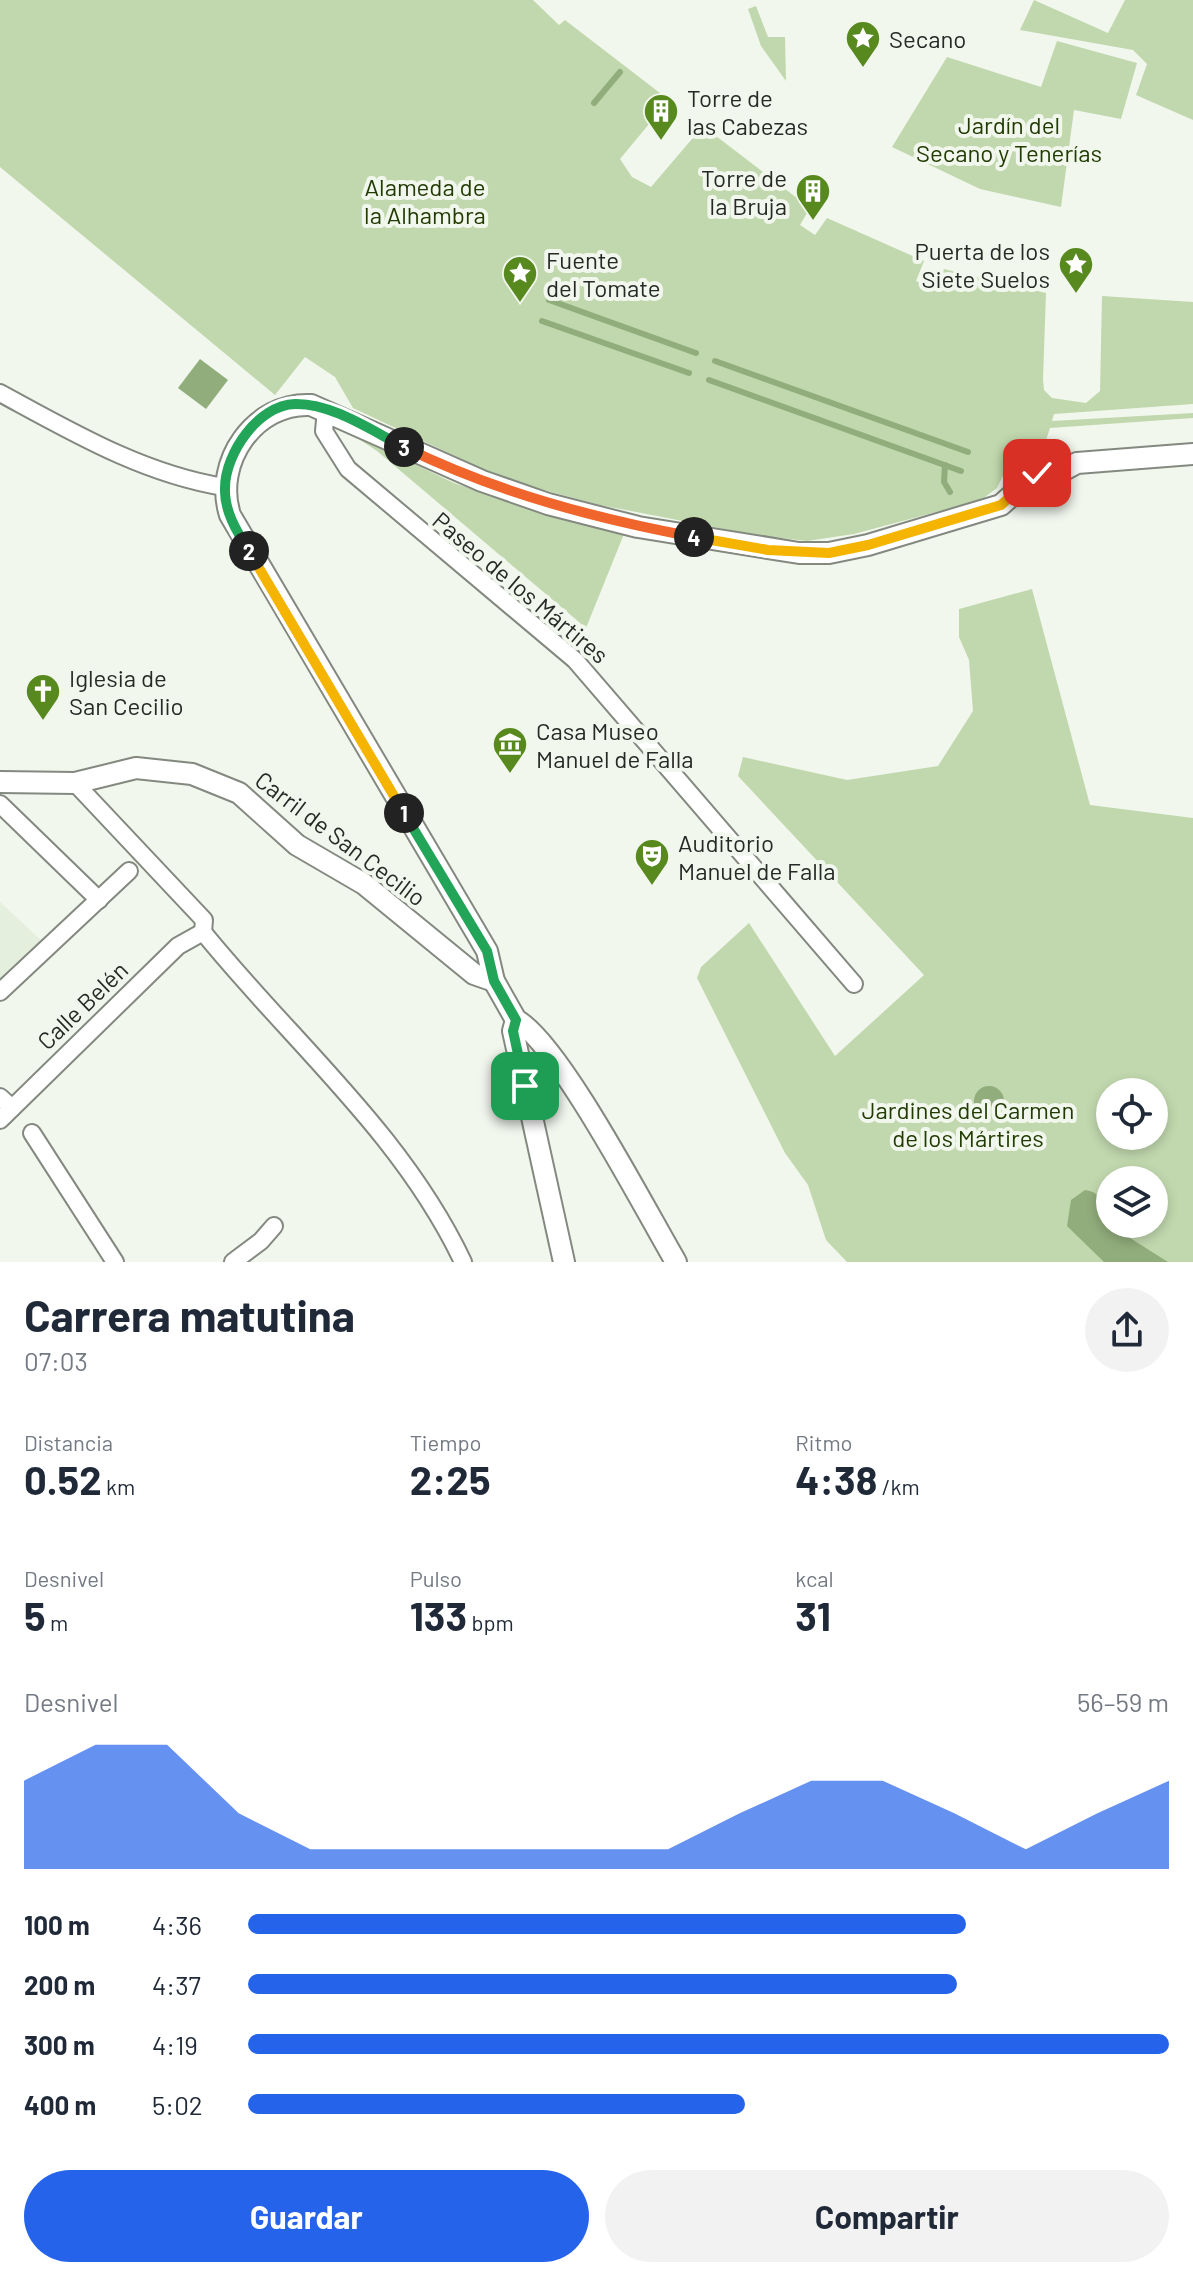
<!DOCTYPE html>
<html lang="es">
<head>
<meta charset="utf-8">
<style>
  :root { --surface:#fff; --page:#f2f2f3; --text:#1f2937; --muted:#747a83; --accent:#2563eb }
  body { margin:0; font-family:Barlow,sans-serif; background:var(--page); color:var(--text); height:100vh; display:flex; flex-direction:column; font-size:30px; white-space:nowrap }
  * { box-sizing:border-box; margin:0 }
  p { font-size:26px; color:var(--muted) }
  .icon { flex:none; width:44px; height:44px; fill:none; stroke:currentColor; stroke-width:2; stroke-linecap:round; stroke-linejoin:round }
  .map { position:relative; height:1262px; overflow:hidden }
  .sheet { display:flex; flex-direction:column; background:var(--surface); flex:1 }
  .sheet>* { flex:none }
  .tools { position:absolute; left:1096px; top:1078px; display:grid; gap:16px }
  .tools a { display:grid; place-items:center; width:72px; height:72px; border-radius:50%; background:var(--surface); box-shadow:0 4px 12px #0003; font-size:40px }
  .pin { position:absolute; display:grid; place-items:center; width:68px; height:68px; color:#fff; margin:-34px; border-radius:16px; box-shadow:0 4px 12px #0006 }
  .km { position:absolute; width:40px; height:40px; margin:-20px; border-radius:50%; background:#222; color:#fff; font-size:22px; line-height:40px; text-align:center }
  .round { display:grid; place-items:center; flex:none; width:84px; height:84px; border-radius:42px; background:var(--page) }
  .overview { display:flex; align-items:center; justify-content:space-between; height:136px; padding:0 24px }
  h1 { font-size:44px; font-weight:700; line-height:60px }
  .stats { display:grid; grid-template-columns:repeat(3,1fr); gap:12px; height:136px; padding:8px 24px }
  .stats div { display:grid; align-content:center }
  .stats b { font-size:40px; font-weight:700 }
  .stats small { font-size:22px; font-weight:400 }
  .stats p { font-size:22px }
  .chart { height:224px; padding:16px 24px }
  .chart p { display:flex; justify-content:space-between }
  .chart svg { width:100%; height:144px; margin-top:8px; fill:var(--accent); opacity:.7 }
  .button { display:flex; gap:16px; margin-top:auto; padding:16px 24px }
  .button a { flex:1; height:92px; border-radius:48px; background:var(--accent); color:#fff; font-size:32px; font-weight:700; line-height:92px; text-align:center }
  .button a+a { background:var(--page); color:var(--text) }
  ul { padding:0 24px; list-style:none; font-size:26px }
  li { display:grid; grid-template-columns:128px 96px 1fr; align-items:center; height:60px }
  li i { height:20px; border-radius:10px; background:var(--accent) }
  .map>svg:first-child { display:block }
  .built { fill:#e5efde }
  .green { fill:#c1d8ae; fill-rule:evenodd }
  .water { fill:#92ad7c }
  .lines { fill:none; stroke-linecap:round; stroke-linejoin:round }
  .stream { stroke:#92ad7c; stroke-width:6 }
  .minor-casing { stroke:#848980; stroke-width:20 }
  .tertiary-casing { stroke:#848980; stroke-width:24 }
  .minor { stroke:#fff; stroke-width:16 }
  .tertiary { stroke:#fff; stroke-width:20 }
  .split-1-casing { stroke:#fff; stroke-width:16 }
  .split-2-casing { stroke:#fff; stroke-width:16 }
  .split-3-casing { stroke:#fff; stroke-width:16 }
  .split-4-casing { stroke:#fff; stroke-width:16 }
  .split-5-casing { stroke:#fff; stroke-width:16 }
  .split-1 { stroke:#22a559; stroke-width:10 }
  .split-2 { stroke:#f5b400; stroke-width:10 }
  .split-3 { stroke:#22a559; stroke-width:10 }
  .split-4 { stroke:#f0652b; stroke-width:10 }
  .split-5 { stroke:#f5b400; stroke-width:10 }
  .labels { text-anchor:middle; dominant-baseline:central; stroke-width:8; stroke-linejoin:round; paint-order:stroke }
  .poi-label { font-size:24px; fill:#272926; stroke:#f1f7ed; text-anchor:start }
  .park-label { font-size:24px; fill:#223b03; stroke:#f1f7ed }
  .street-label { font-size:24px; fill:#272926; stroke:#f1f7ed }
</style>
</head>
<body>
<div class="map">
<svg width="1193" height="1262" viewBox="0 0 1193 1262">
  <rect width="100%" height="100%" fill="#f1f7ed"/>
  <path class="built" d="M 0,902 L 45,944 L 0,986 Z"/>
  <g class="green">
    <path d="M 0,0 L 533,0 L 559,25 L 565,20 L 669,100 L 620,159 L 632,177 L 651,187 L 703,126 L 810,208 L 800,225 L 815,235 L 827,218 L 924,261 L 916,281 L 934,289 L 944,269 L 1046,293 L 1043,379 L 1044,390 L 1052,398 L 1086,403 L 1100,391 L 1102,296 L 1193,302 L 1193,404 L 1054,414 L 1052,421 L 1193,413 L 1193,418 L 1050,428 L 1040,459 L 1009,463 L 997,488 L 981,500 L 854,534 L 807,541 L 755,535 L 600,505 L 506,480 L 353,408 L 335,377 L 305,357 L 275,395 L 0,167 Z"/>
    <path d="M 1034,0 L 1108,33 L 1125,0 L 1193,0 L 1193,120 L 1136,95 L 1147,64 L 1133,50 L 1020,30 Z"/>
    <path d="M 756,6 L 768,37 L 785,37 L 786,81 L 761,46 L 748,9 Z"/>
    <path d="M 1057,41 L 1137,63 L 1121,119 L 1074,110 L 1061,207 L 980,189 L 892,147 L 947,57 L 1041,87 Z"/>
    <path d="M 351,434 L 454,483 L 541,513 L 624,534 L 586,628 L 377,451 Z"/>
    <path d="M 1032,589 L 1090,805 L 1193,818 L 1193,1262 L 847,1262 L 826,1240 L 808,1185 L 785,1153 L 697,978 L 701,967 L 749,923 L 835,1056 L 924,975 L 738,776 L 743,757 L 847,780 L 938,766 L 973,711 L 969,660 L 959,637 L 959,609 ZM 1110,1092 L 1154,1092 L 1154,1136 L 1110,1136 ZM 1110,1180 L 1154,1180 L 1154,1224 L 1110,1224 Z"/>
  </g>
  <g class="water">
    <path d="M 200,359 L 228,380 L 206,409 L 178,388 Z"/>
    <circle cx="989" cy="1101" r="15"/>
    <path d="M 1085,1190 C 1101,1191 1110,1209 1110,1224 L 1119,1224 L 1130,1238 L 1168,1262 L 1104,1262 L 1067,1226 L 1071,1200 Z"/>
  </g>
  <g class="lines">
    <g class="stream">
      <path d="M 594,103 L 620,72"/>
      <path d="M 549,300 L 696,353"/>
      <path d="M 542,321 L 689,373"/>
      <path d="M 715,361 L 968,452"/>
      <path d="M 709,380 L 961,471"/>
      <path d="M 945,465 L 944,482 L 950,492"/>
    </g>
    <g class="minor-casing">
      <g id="minor">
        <path d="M 0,393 C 72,432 143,474 224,487"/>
        <path d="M 326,410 L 324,431 L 348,469 L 575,660 L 854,984"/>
        <path d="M 75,783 L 204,920 L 203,932"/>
        <path d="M 0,804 L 99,900"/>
        <path d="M 203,932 C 291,1041 402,1133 463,1262"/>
        <path d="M 0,992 L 129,871"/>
        <path d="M 0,1097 L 12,1108"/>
        <path d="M 0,1120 L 178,946 L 203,932"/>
        <path d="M 32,1133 L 115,1262"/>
        <path d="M 233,1262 L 261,1241 L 274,1226"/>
      </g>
    </g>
    <g class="tertiary-casing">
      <g id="tertiary">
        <path d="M 0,782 L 75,783 L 136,768 L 192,774 L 239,793 L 297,845 L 364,884 L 474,974 L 494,981"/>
        <path d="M 516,1020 L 494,981 L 487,951 L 230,515 C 213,462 255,402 311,405 L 482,481 L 548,504 L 638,527 L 799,553 L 829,553 L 868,545 L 1001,505 L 1037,473 L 1064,470 L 1077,463 L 1193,454"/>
        <path d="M 516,1020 C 558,1041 647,1213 676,1262"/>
        <path d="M 516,1020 L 513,1031 L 564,1262"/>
      </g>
    </g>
    <use href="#minor" class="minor"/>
    <use href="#tertiary" class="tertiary"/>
  </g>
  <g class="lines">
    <g class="split-1-casing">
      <path id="split-1" d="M 404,813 L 487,951 L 494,981 L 516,1020 L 513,1031 L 525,1086"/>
    </g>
    <g class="split-2-casing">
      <path id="split-2" d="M 249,551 L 404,813"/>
    </g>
    <g class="split-3-casing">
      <path id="split-3" d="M 249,551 C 237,532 224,511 225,488 C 225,454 258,405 295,404 C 332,403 372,431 404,447"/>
    </g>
    <g class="split-4-casing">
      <path id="split-4" d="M 404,447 C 496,492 593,518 694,537"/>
    </g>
    <g class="split-5-casing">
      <path id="split-5" d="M 694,537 L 768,550 L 829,553 L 868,545 L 1001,505 L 1037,473"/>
    </g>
    <use href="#split-1" class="split-1"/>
    <use href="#split-2" class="split-2"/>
    <use href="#split-3" class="split-3"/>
    <use href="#split-4" class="split-4"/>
    <use href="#split-5" class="split-5"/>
  </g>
  <defs>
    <g id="sight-pin" transform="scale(1.8)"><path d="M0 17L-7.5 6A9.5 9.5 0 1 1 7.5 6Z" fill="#58891e" stroke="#f1f7ed"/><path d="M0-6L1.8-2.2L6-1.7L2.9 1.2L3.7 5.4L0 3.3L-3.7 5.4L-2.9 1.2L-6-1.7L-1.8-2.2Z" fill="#fff"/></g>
    <g id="building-pin" transform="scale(1.8)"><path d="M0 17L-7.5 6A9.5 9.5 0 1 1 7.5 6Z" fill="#58891e" stroke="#f1f7ed"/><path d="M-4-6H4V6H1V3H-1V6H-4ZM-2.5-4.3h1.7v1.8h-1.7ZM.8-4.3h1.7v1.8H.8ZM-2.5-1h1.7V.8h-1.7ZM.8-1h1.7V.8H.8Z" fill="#fff"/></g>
    <g id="church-pin" transform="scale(1.8)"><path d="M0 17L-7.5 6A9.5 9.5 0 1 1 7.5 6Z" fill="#58891e" stroke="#f1f7ed"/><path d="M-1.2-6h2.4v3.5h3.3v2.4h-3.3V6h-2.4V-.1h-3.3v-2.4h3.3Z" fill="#fff"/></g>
    <g id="museum-pin" transform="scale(1.8)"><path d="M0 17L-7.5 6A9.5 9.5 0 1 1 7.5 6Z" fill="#58891e" stroke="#f1f7ed"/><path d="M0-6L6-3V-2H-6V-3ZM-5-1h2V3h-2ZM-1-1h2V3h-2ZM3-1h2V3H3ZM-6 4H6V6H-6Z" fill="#fff"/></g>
    <g id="theatre-pin" transform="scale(1.8)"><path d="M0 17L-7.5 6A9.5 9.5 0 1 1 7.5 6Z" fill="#58891e" stroke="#f1f7ed"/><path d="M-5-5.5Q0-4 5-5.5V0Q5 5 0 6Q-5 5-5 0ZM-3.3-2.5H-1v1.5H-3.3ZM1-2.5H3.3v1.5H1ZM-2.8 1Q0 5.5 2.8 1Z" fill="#fff"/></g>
  </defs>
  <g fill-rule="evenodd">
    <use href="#sight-pin" x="863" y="38"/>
    <use href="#building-pin" x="661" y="111"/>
    <use href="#building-pin" x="813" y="191"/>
    <use href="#sight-pin" x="1076" y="264"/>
    <use href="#sight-pin" x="520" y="273"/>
    <use href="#church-pin" x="43" y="691"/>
    <use href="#museum-pin" x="510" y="744"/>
    <use href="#theatre-pin" x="652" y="856"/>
  </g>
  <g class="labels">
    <g class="poi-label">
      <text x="889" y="38">Secano</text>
      <text x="687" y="97">Torre de<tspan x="687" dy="28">las Cabezas</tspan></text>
      <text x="787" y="177" text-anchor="end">Torre de<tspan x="787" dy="28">la Bruja</tspan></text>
      <text x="1050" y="250" text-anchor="end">Puerta de los<tspan x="1050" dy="28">Siete Suelos</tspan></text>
      <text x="546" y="259">Fuente<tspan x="546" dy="28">del Tomate</tspan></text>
      <text x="69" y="677">Iglesia de<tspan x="69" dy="28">San Cecilio</tspan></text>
      <text x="536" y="730">Casa Museo<tspan x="536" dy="28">Manuel de Falla</tspan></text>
      <text x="678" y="842">Auditorio<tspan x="678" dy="28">Manuel de Falla</tspan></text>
    </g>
    <g class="park-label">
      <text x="1009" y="124">Jardín del<tspan x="1009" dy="28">Secano y Tenerías</tspan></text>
      <text x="425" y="186">Alameda de<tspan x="425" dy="28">la Alhambra</tspan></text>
      <text x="968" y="1109">Jardines del Carmen<tspan x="968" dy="28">de los Mártires</tspan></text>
    </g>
    <g class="street-label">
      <text transform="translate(521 587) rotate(40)">Paseo de los Mártires</text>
      <text transform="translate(341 838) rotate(37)">Carril de San Cecilio</text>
      <text transform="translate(82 1005) rotate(-44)">Calle Belén</text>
    </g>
  </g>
</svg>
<div class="tools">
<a><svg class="icon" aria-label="locate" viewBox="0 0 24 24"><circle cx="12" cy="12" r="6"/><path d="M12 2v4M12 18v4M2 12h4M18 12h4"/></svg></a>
<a><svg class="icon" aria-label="layers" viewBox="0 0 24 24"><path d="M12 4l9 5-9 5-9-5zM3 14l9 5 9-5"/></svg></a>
</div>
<div class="pin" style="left:525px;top:1086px;background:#1e9e55"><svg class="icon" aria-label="arrive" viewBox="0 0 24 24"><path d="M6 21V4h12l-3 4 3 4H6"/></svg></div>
<div class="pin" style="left:1037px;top:473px;background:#d93025"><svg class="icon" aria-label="check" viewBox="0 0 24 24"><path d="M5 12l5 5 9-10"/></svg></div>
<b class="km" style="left:404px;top:813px">1</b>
<b class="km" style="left:249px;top:551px">2</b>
<b class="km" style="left:404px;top:447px">3</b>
<b class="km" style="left:694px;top:537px">4</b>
</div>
<section class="sheet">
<div class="overview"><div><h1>Carrera matutina</h1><p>07:03</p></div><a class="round"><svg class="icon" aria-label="share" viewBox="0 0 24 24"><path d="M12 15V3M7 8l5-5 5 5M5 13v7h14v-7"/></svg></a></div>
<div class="stats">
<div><p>Distancia</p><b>0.52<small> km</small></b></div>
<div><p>Tiempo</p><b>2:25</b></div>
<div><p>Ritmo</p><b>4:38<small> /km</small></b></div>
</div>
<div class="stats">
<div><p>Desnivel</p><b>5<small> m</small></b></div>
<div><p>Pulso</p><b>133<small> bpm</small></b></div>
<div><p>kcal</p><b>31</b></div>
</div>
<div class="chart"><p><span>Desnivel</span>56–59 m</p>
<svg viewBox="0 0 160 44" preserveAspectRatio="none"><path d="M0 44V17L10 6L20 6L30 27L40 38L50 38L60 38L70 38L80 38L90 38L100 27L110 17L120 17L130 27L140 38L150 27L160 17V44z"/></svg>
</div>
<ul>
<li><b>100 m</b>4:36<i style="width:78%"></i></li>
<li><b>200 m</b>4:37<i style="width:77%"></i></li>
<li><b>300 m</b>4:19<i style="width:100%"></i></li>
<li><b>400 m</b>5:02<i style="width:54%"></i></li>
</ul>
<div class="button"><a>Guardar</a><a>Compartir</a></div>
</section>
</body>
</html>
